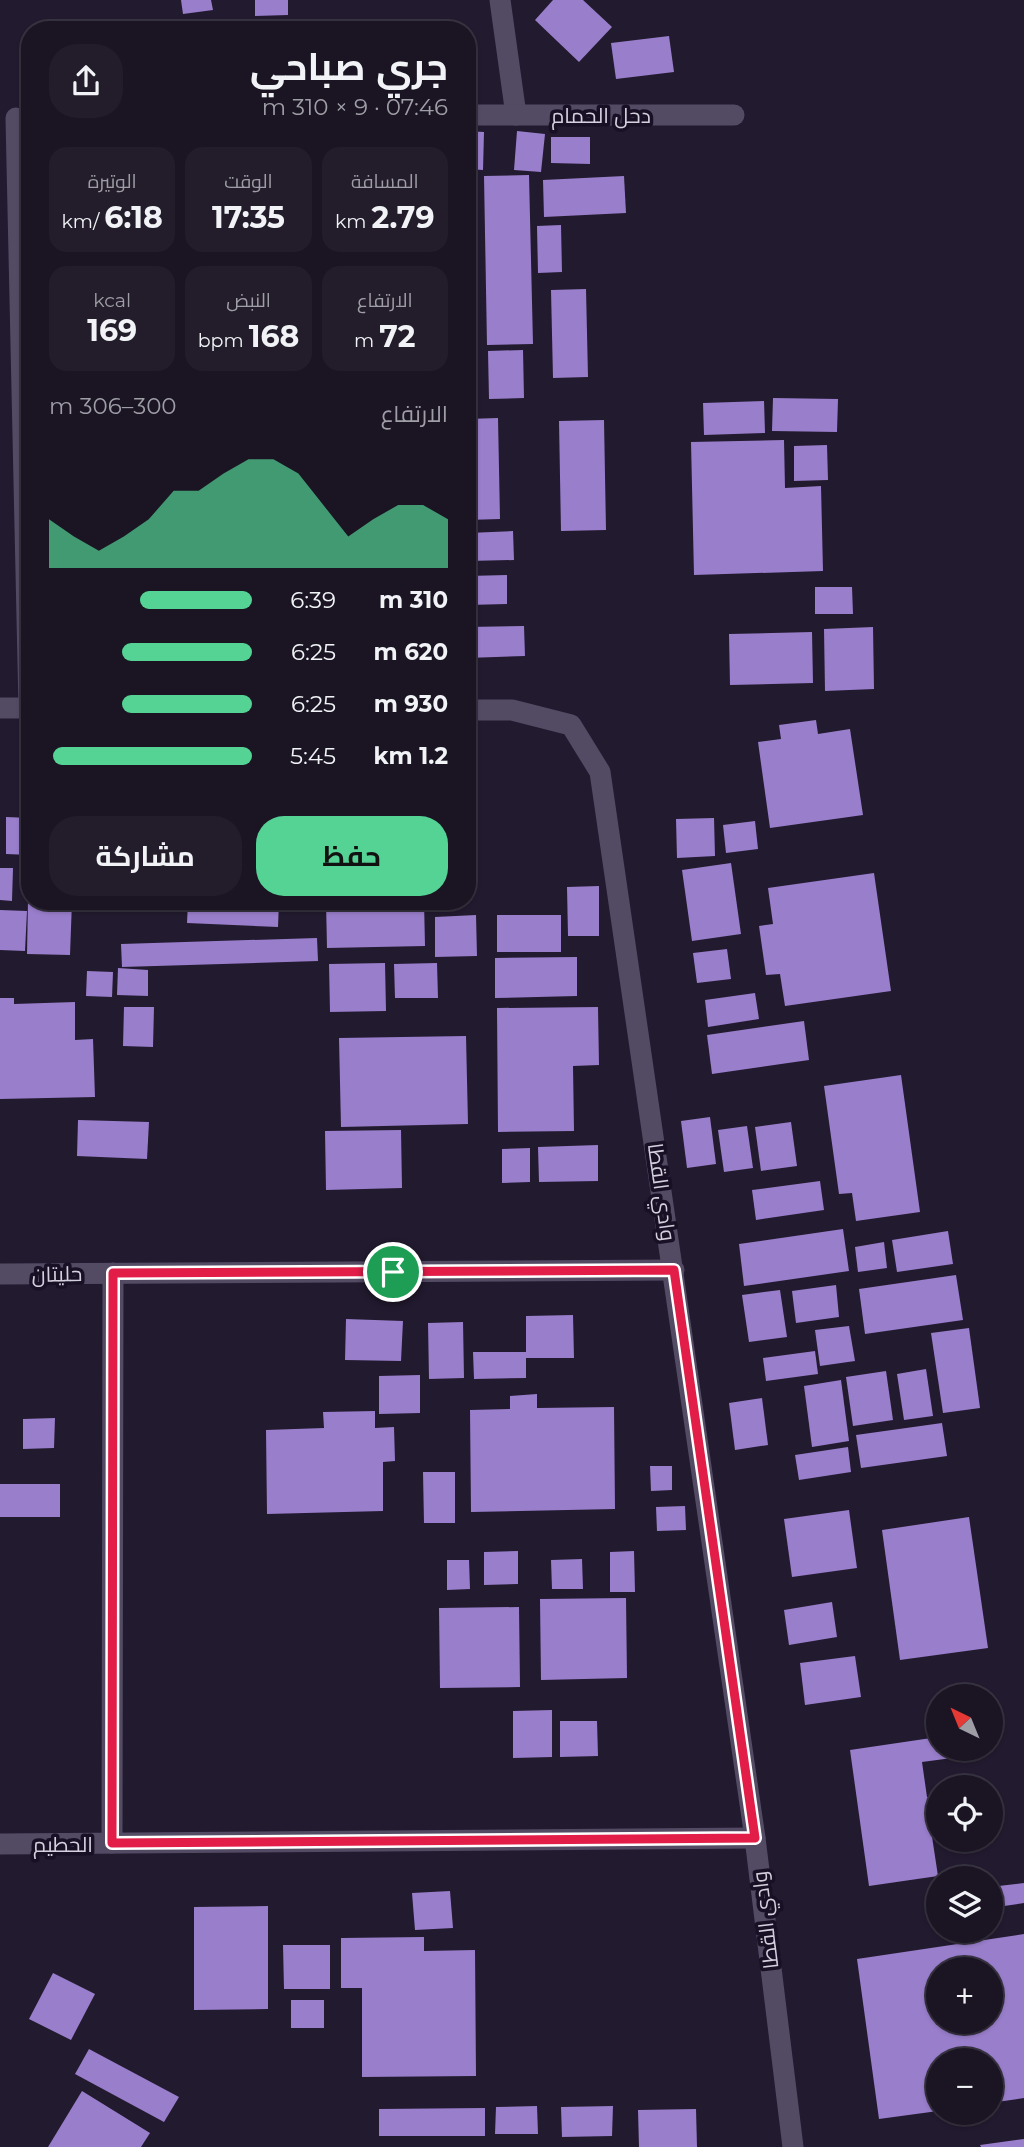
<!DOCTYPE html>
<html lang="ar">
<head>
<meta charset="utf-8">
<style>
  :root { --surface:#1a1423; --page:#231d2b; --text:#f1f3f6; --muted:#9f9ea6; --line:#383341; --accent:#54d395 }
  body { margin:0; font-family:Montserrat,Cairo,sans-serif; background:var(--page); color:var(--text); direction:rtl; height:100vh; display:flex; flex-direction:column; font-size:26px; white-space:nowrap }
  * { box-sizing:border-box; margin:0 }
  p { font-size:23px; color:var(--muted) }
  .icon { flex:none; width:38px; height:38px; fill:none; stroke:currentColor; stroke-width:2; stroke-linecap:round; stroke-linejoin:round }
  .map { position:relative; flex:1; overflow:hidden; direction:ltr }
  .side { position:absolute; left:21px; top:21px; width:455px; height:889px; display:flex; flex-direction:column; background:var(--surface); border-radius:28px; box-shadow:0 2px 5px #0004,0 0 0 2px var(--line); direction:rtl }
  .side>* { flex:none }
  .needle { width:46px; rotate:317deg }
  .buttons { position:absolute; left:926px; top:1684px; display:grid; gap:14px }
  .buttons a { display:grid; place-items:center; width:77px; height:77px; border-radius:50%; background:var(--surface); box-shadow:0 2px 5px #0004,0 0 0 2px var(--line); font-size:35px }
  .pin { position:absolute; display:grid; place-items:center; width:60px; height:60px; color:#fff; margin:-30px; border:4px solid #fff; border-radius:50%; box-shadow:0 2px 7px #0007 }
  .round { display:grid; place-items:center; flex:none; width:74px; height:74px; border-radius:28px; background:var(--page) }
  .headline { display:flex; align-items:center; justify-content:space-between; height:119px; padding:0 28px }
  h1 { font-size:38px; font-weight:700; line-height:52px }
  .metrics { display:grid; grid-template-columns:repeat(3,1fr); gap:10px; height:119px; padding:7px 28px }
  .metrics div { display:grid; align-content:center; border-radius:18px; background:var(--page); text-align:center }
  .metrics b { font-size:30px; font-weight:700 }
  .metrics small { font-size:19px; font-weight:400 }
  .metrics p { font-size:19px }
  .chart { height:196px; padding:14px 28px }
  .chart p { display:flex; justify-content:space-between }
  .chart svg { width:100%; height:126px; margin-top:7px; fill:var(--accent); opacity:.7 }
  .cta { display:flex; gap:14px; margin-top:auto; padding:14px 28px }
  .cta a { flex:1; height:80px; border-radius:28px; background:var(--accent); color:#111; font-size:28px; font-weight:700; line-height:80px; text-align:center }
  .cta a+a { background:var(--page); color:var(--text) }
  ul { padding:0 28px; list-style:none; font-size:23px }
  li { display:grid; grid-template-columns:112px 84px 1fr; align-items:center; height:52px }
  li i { height:18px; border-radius:9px; background:var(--accent) }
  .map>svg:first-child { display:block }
  .building { fill:#997ecb; fill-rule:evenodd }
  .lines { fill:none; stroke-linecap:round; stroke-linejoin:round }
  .minor { stroke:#534b64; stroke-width:21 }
  .route-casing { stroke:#fff; stroke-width:14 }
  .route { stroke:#e11d48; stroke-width:9 }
  .labels { text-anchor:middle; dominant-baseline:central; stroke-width:7; stroke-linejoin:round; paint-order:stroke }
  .street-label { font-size:21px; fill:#d5d0df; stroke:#181125 }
</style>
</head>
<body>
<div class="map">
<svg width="1024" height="2147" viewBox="0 0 1024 2147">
  <rect width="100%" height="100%" fill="#221a2f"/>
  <g class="building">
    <path d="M 181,0 L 211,0 L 213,10 L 183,14 Z"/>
    <path d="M 255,0 L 288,0 L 288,15 L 255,16 Z"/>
    <path d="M 553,0 L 583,0 L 612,27 L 579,62 L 535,20 Z"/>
    <path d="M 103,19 L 104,30 L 54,30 L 53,23 Z"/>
    <path d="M 231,26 L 231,30 L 200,30 L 200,28 Z"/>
    <path d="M 669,36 L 674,72 L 616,79 L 611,43 Z"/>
    <path d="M 467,131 L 484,132 L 483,170 L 467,169 Z"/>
    <path d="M 517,131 L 545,134 L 541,172 L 514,170 Z"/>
    <path d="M 551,137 L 590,137 L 590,164 L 551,163 Z"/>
    <path d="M 529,175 L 533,344 L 487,345 L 484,176 Z"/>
    <path d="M 624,176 L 626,213 L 544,217 L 543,180 Z"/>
    <path d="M 561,225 L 562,272 L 538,273 L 537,226 Z"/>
    <path d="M 586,289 L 588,377 L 553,378 L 551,290 Z"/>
    <path d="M 523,350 L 524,398 L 489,399 L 488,351 Z"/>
    <path d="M 773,398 L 838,399 L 837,432 L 772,431 Z"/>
    <path d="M 764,401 L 765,433 L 704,435 L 703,403 Z"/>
    <path d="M 498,418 L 500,519 L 467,520 L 467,419 Z"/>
    <path d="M 604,420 L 606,530 L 561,531 L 559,421 Z"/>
    <path d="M 784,440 L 785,488 L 821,486 L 823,571 L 694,575 L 691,442 Z"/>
    <path d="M 827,445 L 828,480 L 794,481 L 794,446 Z"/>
    <path d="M 513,531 L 514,560 L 468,561 L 468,533 Z"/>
    <path d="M 507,575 L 507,604 L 467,605 L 467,576 Z"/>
    <path d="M 815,587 L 852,587 L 853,614 L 815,614 Z"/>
    <path d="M 524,626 L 525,656 L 467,658 L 467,627 Z"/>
    <path d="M 873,627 L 874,689 L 825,691 L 824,629 Z"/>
    <path d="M 812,632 L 813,683 L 730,685 L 729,634 Z"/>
    <path d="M 816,720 L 818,734 L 850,729 L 863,815 L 770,828 L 758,742 L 781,739 L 779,725 Z"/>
    <rect x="467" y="766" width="8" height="37"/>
    <path d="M 6,817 L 30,818 L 30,855 L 6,854 Z"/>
    <path d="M 714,818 L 715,856 L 677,858 L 676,819 Z"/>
    <path d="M 755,821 L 758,849 L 726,853 L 723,825 Z"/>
    <path d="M 731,863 L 741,934 L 692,941 L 682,870 Z"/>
    <path d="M 0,868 L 13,868 L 12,901 L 0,900 Z"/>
    <path d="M 874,873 L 891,991 L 785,1006 L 780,974 L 766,975 L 759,926 L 773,924 L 768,888 Z"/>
    <path d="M 599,886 L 599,936 L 568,936 L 567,887 Z"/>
    <path d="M 28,901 L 72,901 L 70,955 L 27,954 Z"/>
    <path d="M 188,901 L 279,901 L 278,927 L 187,923 Z"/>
    <path d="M 326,901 L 424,901 L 425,946 L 327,948 Z"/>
    <path d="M 0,910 L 27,911 L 25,951 L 0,950 Z"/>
    <path d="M 476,915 L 477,956 L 435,957 L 435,917 Z"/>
    <rect x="497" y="915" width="64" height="37"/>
    <path d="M 317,938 L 318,961 L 122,967 L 121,944 Z"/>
    <path d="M 727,949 L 731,979 L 697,983 L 693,953 Z"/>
    <path d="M 577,957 L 577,996 L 495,998 L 495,958 Z"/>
    <path d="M 385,963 L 386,1011 L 330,1012 L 329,964 Z"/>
    <path d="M 437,963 L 438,998 L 395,998 L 394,964 Z"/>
    <path d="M 118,968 L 148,970 L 148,996 L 117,995 Z"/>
    <path d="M 87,971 L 113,972 L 112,997 L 86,996 Z"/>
    <path d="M 755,993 L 759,1019 L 708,1027 L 705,1000 Z"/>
    <path d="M 0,998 L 14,998 L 14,1004 L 75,1002 L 75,1040 L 93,1039 L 95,1097 L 0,1099 Z"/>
    <path d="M 124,1007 L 154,1007 L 153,1047 L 123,1046 Z"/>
    <path d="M 598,1007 L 599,1065 L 573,1066 L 574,1131 L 498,1132 L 497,1008 Z"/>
    <path d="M 804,1021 L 809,1060 L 712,1074 L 707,1035 Z"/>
    <path d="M 466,1036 L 468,1124 L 341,1127 L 339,1038 Z"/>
    <path d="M 901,1075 L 920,1212 L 856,1221 L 852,1193 L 839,1194 L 824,1086 Z"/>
    <path d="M 710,1117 L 716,1164 L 687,1168 L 681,1121 Z"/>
    <path d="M 78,1120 L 149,1122 L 147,1159 L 77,1156 Z"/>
    <path d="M 791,1122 L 797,1166 L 761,1171 L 755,1127 Z"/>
    <path d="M 747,1126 L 753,1168 L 724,1172 L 718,1130 Z"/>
    <path d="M 401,1130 L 402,1188 L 326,1190 L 325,1131 Z"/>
    <path d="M 598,1145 L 598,1181 L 539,1182 L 538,1147 Z"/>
    <path d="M 530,1148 L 530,1182 L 502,1183 L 502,1149 Z"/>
    <path d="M 820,1181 L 824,1210 L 756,1220 L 752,1190 Z"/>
    <path d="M 843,1229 L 849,1271 L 744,1286 L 739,1244 Z"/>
    <path d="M 948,1231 L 953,1264 L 897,1272 L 892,1240 Z"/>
    <path d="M 884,1242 L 887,1268 L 858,1272 L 855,1247 Z"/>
    <path d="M 956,1275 L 963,1320 L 865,1334 L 859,1289 Z"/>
    <path d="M 836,1285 L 839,1317 L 796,1323 L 792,1291 Z"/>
    <path d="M 780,1290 L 787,1337 L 749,1342 L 742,1295 Z"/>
    <path d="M 573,1315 L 574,1358 L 526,1358 L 526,1378 L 474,1379 L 473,1352 L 526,1352 L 526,1316 Z"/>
    <path d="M 346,1319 L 403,1321 L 401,1361 L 345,1360 Z"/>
    <path d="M 463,1322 L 464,1378 L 429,1379 L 428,1323 Z"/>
    <path d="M 849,1326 L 855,1361 L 820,1366 L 815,1330 Z"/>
    <path d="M 969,1328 L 980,1408 L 943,1413 L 931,1333 Z"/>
    <path d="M 815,1351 L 818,1374 L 766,1381 L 763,1358 Z"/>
    <path d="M 926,1369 L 933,1416 L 904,1420 L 897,1374 Z"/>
    <path d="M 886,1371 L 893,1420 L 853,1426 L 846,1377 Z"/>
    <path d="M 420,1375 L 420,1413 L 379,1414 L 379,1376 Z"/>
    <path d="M 841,1380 L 849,1441 L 812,1447 L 804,1386 Z"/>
    <path d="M 537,1394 L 537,1408 L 614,1407 L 615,1509 L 471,1512 L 470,1410 L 510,1409 L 510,1396 Z"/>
    <path d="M 762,1398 L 768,1445 L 735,1450 L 729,1403 Z"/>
    <path d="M 375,1411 L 375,1428 L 394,1427 L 395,1461 L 383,1462 L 383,1511 L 267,1514 L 266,1430 L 324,1428 L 323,1412 Z"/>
    <path d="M 55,1418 L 54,1448 L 23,1449 L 23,1419 Z"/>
    <path d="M 942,1423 L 947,1456 L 861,1468 L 856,1435 Z"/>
    <path d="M 848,1447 L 851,1472 L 799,1480 L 795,1455 Z"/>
    <path d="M 650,1466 L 672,1466 L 672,1490 L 651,1491 Z"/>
    <path d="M 423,1472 L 455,1472 L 455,1523 L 424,1523 Z"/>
    <rect x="0" y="1484" width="60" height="33"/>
    <path d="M 685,1506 L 686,1530 L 657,1531 L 656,1507 Z"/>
    <path d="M 849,1510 L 857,1568 L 792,1577 L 784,1519 Z"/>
    <path d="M 969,1517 L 988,1648 L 900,1660 L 882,1530 Z"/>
    <path d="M 518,1551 L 518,1584 L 484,1585 L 484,1552 Z"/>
    <path d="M 634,1551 L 635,1592 L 610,1592 L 610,1552 Z"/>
    <path d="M 582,1559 L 583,1589 L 552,1589 L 551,1560 Z"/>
    <path d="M 447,1560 L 469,1560 L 470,1589 L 447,1590 Z"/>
    <path d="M 626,1598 L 627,1678 L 541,1680 L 540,1599 Z"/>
    <path d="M 832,1602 L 837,1637 L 789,1645 L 784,1610 Z"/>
    <path d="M 519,1607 L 520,1687 L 440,1688 L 439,1608 Z"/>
    <path d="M 855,1656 L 861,1697 L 805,1705 L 800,1663 Z"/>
    <path d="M 552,1710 L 552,1757 L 513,1758 L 513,1711 Z"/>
    <path d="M 560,1721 L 597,1721 L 598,1756 L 560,1757 Z"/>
    <path d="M 938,1737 L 938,1748 L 981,1748 L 982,1754 L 922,1762 L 927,1797 L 938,1795 L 938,1829 L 931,1830 L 938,1876 L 869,1886 L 850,1750 Z"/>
    <path d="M 1024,1883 L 1024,1903 L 990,1908 L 990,1887 Z"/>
    <path d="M 450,1891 L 453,1928 L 415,1930 L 412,1893 Z"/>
    <path d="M 268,1906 L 268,2009 L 194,2010 L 194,1907 Z"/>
    <path d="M 1024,1934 L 1024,2098 L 990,2103 L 990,2060 L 938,2060 L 938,2111 L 879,2119 L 857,1959 ZM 938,1969 L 990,1969 L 990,2021 L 938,2021 Z"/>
    <path d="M 424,1937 L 424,1951 L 475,1950 L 476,2076 L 362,2077 L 362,1988 L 341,1988 L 341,1938 Z"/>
    <path d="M 283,1945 L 330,1945 L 330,1989 L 284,1989 Z"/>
    <path d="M 53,1973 L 95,1994 L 71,2040 L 29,2019 Z"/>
    <rect x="291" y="2000" width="33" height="28"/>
    <path d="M 89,2049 L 179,2097 L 164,2122 L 75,2074 Z"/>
    <path d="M 82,2091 L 150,2133 L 141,2147 L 48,2147 Z"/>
    <path d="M 537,2106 L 538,2134 L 495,2134 L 496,2107 Z"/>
    <path d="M 613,2106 L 612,2136 L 562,2137 L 561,2107 Z"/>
    <path d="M 485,2108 L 485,2136 L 379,2136 L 379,2109 Z"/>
    <path d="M 696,2109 L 697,2147 L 639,2147 L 638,2110 Z"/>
    <path d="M 1024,2139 L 1024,2147 L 981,2147 L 980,2145 Z"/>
  </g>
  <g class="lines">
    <g class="minor">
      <path d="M 500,0 L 516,115"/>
      <path d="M 467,115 L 734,115"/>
      <path d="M 16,118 L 29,708"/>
      <path d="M 0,708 L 30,708"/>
      <path d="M 467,710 L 512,710 L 571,725 L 600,772 L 755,1838 L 793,2147"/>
      <path d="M 0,1274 L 674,1270"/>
      <path d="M 112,1843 L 113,1273"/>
      <path d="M 0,1844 L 755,1838"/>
    </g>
  </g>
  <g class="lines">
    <g class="route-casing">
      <path id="route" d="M 674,1270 L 755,1838 L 112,1843 L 113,1273 Z"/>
    </g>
    <use href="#route" class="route"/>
  </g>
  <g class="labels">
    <g class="street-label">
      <text x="601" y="115">دحل الحمام</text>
      <text transform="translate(662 1192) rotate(82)">وادي القطا</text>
      <text transform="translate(57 1274) rotate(-1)">حليتان</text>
      <text x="63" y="1844">الحطيم</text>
      <text transform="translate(765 1920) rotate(-97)">وادي القطا</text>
    </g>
  </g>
</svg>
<div class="buttons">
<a><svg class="needle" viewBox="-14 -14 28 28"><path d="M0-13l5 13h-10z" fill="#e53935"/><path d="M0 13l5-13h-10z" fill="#9f9ea6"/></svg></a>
<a><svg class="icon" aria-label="locate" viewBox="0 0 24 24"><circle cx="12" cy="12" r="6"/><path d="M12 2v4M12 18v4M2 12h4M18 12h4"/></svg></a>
<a><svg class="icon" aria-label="layers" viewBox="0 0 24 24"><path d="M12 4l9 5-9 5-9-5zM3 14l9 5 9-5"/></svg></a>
<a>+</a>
<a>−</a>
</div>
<div class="pin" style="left:393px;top:1272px;background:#1e9e55"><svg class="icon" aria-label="arrive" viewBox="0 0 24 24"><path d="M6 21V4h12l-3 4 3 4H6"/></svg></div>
<section class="side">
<div class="headline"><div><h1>جري صباحي</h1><p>07:46 · 9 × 310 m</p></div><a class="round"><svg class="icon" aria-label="share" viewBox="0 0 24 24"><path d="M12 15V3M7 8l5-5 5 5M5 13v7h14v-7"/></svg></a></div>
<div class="metrics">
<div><p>المسافة</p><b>2.79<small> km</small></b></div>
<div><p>الوقت</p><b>17:35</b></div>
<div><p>الوتيرة</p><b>6:18<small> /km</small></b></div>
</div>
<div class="metrics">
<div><p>الارتفاع</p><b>72<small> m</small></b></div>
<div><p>النبض</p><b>168<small> bpm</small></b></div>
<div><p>kcal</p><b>169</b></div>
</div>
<div class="chart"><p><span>الارتفاع</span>300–306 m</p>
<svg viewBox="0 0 160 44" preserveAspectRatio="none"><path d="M0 44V27L10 33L20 38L30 33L40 27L50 17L60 17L70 11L80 6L90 6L100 11L110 22L120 33L130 27L140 22L150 22L160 27V44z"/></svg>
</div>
<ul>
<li><b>310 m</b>6:39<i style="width:55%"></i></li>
<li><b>620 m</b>6:25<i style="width:64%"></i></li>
<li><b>930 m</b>6:25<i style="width:64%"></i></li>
<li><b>1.2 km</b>5:45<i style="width:98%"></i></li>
</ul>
<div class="cta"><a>حفظ</a><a>مشاركة</a></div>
</section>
</div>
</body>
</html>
